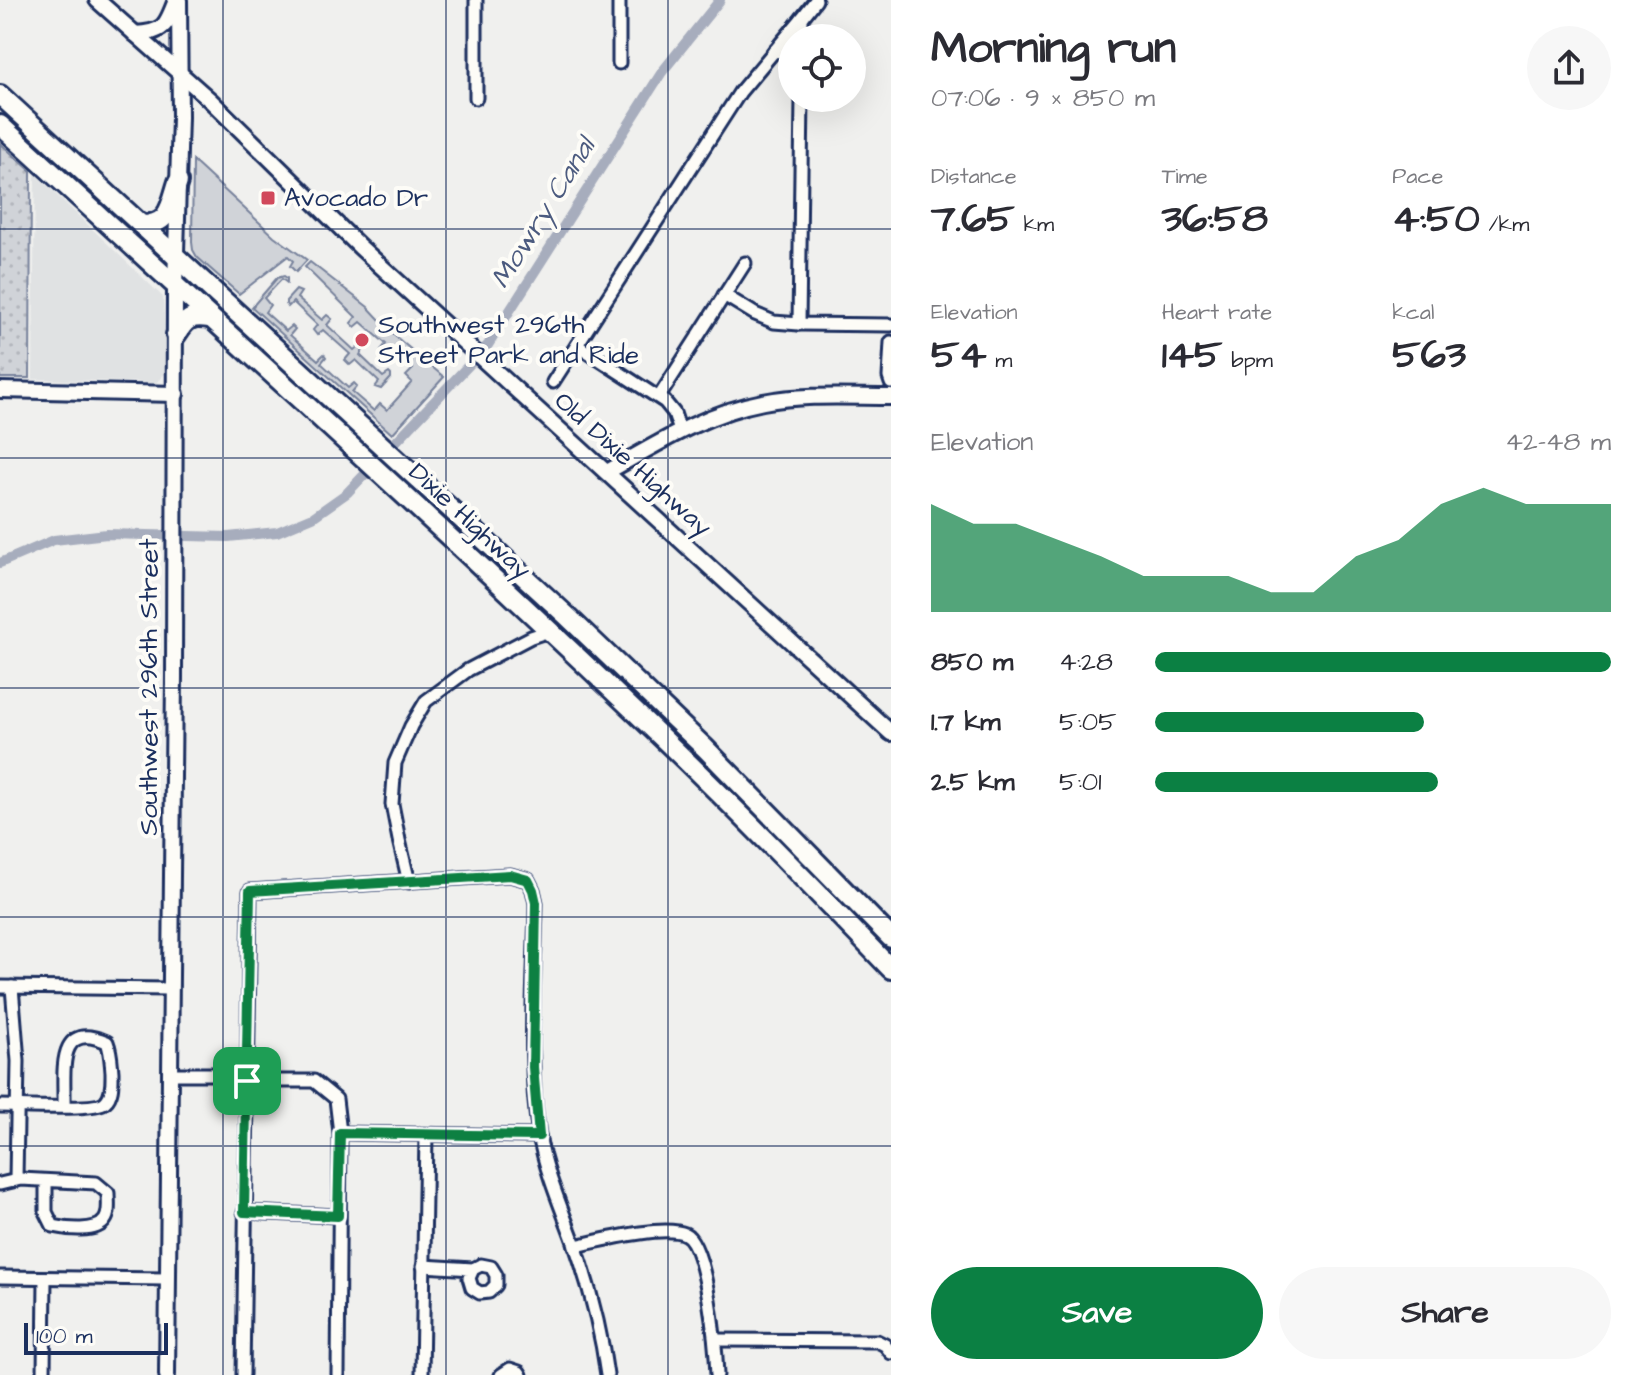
<!DOCTYPE html>
<html lang="en">
<head>
<meta charset="utf-8">
<style>
  :root { --surface:#fff; --page:#f7f7f7; --text:#2b2b33; --muted:#7c7c81; --accent:#0b8043 }
  body { margin:0; font-family:"Architects Daughter",sans-serif; background:var(--page); color:var(--text); height:100vh; display:flex; flex-direction:column; font-size:30px; white-space:nowrap }
  * { box-sizing:border-box; margin:0 }
  p { font-size:26px; color:var(--muted) }
  .icon { flex:none; width:44px; height:44px; fill:none; stroke:currentColor; stroke-width:2; stroke-linecap:round; stroke-linejoin:round }
  .map { position:relative; flex:1; overflow:hidden }
  .panel { display:flex; flex-direction:column; background:var(--surface); width:760px }
  .panel>* { flex:none }
  .controls { position:absolute; left:778px; top:24px; display:grid; gap:16px }
  .controls a { display:grid; place-items:center; width:88px; height:88px; border-radius:50%; background:var(--surface); box-shadow:0 8px 32px #0002; font-size:40px }
  .scale { position:absolute; left:24px; bottom:20px; width:144px; box-sizing:border-box; padding-left:8px; border:4px solid #1b2f5e; border-top:0; font-size:22px; line-height:28px; white-space:nowrap; color:#1b2f5e; -webkit-text-stroke:6px #fdfcf7; paint-order:stroke }
  .pin { position:absolute; display:grid; place-items:center; width:68px; height:68px; color:#fff; margin:-34px; border-radius:16px; box-shadow:0 4px 12px #0006 }
  .round { display:grid; place-items:center; flex:none; width:84px; height:84px; border-radius:42px; background:var(--page) }
  .summary { display:flex; align-items:center; justify-content:space-between; height:136px; padding:0 40px }
  h1 { font-size:44px; font-weight:700; line-height:60px }
  .stats { display:grid; grid-template-columns:repeat(3,1fr); gap:12px; height:136px; padding:8px 40px }
  .stats div { display:grid; align-content:center }
  .stats b { font-size:40px; font-weight:700 }
  .stats small { font-size:22px; font-weight:400 }
  .stats p { font-size:22px }
  .chart { height:224px; padding:16px 40px }
  .chart p { display:flex; justify-content:space-between }
  .chart svg { width:100%; height:144px; margin-top:8px; fill:var(--accent); opacity:.7 }
  .action { display:flex; gap:16px; margin-top:auto; padding:16px 40px }
  .action a { flex:1; height:92px; border-radius:48px; background:var(--accent); color:#fff; font-size:32px; font-weight:700; line-height:92px; text-align:center }
  .action a+a { background:var(--page); color:var(--text) }
  ul { padding:0 40px; list-style:none; font-size:26px }
  li { display:grid; grid-template-columns:128px 96px 1fr; align-items:center; height:60px }
  li i { height:20px; border-radius:10px; background:var(--accent) }
  main { display:flex; flex:1; min-height:0 }
  .map>svg:first-child { display:block }
  .built { fill:#e0e2e3 }
  .grass { fill:#d0d3d8; stroke:#76819b; stroke-width:2 }
  .park { fill:url(#park-dots); stroke:#76819b; stroke-width:2 }
  .lines { fill:none; stroke-linecap:round; stroke-linejoin:round }
  .canal { stroke:#a7adbd; stroke-width:10 }
  .minor-casing { stroke:#1b2f5e; stroke-width:17 }
  .tertiary-casing { stroke:#1b2f5e; stroke-width:20 }
  .trunk-casing { stroke:#1b2f5e; stroke-width:24 }
  .minor { stroke:#fdfcf7; stroke-width:11 }
  .tertiary { stroke:#fdfcf7; stroke-width:14 }
  .trunk { stroke:#fdfcf7; stroke-width:18 }
  .route-casing { stroke:#fff; stroke-width:16 }
  .route { stroke:#0b8043; stroke-width:10 }
  .grid { fill:none; stroke:#1b2f5e; stroke-width:2; stroke-opacity:0.55 }
  .poi-dot { fill:#d1495b; stroke:#fdfcf7; stroke-width:3 }
  .labels { text-anchor:middle; dominant-baseline:central; stroke-width:8; stroke-linejoin:round; paint-order:stroke }
  .poi-label { font-size:26px; fill:#1b2f5e; stroke:#fdfcf7; text-anchor:start }
  .street-label { font-size:26px; fill:#1b2f5e; stroke:#fdfcf7 }
  .water-label { font-size:28px; font-style:italic; fill:#4c5b7f; stroke:#fdfcf7 }
</style>
</head>
<body>
<main>
<div class="map">
<svg width="891" height="1375" viewBox="0 0 891 1375">
  <defs>
    <pattern id="park-dots" width="8" height="8" patternUnits="userSpaceOnUse" patternTransform="scale(2)"><rect width="8" height="8" fill="#d0d3d8"/><path d="M2 2h.1M6 6h.1" fill="none" stroke="#b2b5bc" stroke-width="1.8" stroke-linecap="round"/></pattern>
  </defs>
  <rect width="100%" height="100%" fill="#f0f0ee"/>
  <filter id="ink" filterUnits="userSpaceOnUse"><feTurbulence type="fractalNoise" baseFrequency=".0125" numOctaves="2"/><feDisplacementMap in="SourceGraphic" scale="16" xChannelSelector="R" yChannelSelector="G"/><feConvolveMatrix kernelMatrix="1 2 1 2 8 2 1 2 1" color-interpolation-filters="sRGB"/></filter>
  <g filter="url(#ink)">
    <path class="built" d="M 35,174 L 163,297 L 167,371 L 156,383 L 33,379 Z"/>
    <g class="grass">
      <path d="M 193,161 L 274,236 L 307,260 L 296,272 L 290,266 L 293,261 L 288,256 L 239,294 L 197,257 L 193,250 L 192,242 Z"/>
      <path d="M 310,262 L 368,307 L 395,336 L 444,377 L 392,434 L 252,307 L 277,278 L 284,276 L 287,278 L 287,283 L 282,279 L 264,298 L 270,305 L 265,312 L 286,331 L 292,326 L 295,329 L 290,335 L 318,360 L 324,354 L 326,357 L 321,363 L 348,388 L 354,383 L 357,386 L 352,392 L 374,411 L 380,404 L 387,410 L 412,382 L 406,376 L 413,369 L 391,349 L 385,354 L 381,350 L 386,344 L 361,322 L 355,327 L 351,323 L 356,317 L 305,267 Z"/>
      <path d="M 296,290 L 301,292 L 297,298 L 322,320 L 327,315 L 332,319 L 327,325 L 354,350 L 360,345 L 364,349 L 360,355 L 383,377 L 389,373 L 391,375 L 391,378 L 381,389 L 375,387 L 379,382 L 356,360 L 350,365 L 345,360 L 350,354 L 323,330 L 317,335 L 313,330 L 317,325 L 293,302 L 288,307 L 286,304 L 286,301 Z"/>
    </g>
    <path class="park" d="M 0,143 L 31,171 L 30,378 L 0,378 Z"/>
    <g class="lines">
      <path class="canal" d="M 0,563 L 54,540 L 107,534 L 228,537 L 277,532 L 313,517 L 347,493 L 488,345 L 662,72 L 720,0"/>
      <g class="minor-casing">
        <g id="minor">
          <path d="M 476,0 L 476,98"/>
          <path d="M 802,38 L 802,18 L 816,0"/>
          <path d="M 774,51 L 792,54"/>
          <path d="M 619,63 L 619,0"/>
          <path d="M 724,295 L 755,314 L 774,322 L 799,324 L 891,325"/>
          <path d="M 799,324 L 802,98"/>
          <path d="M 891,342 L 889,377 L 891,383"/>
          <path d="M 577,345 L 665,402 L 674,413 L 680,431"/>
          <path d="M 553,382 L 740,92 L 802,18"/>
          <path d="M 659,397 L 745,263"/>
          <path d="M 409,882 L 399,840 L 392,804 L 395,763 L 411,726 L 426,701 L 468,670 L 531,637 L 549,631"/>
          <path d="M 0,987 L 170,989"/>
          <path d="M 12,987 L 18,1061 L 16,1179"/>
          <path d="M 170,1074 L 230,1074 L 247,1081 L 314,1081 L 336,1099 L 340,1133 L 338,1375"/>
          <path d="M 0,1106 C 18,1106 95,1111 105,1102 C 113,1095 112,1082 112,1072 C 111,1061 111,1052 107,1042 C 55,1020 65,1073 64,1106"/>
          <path d="M 340,1133 L 539,1136"/>
          <path d="M 0,1184 L 21,1179 L 96,1183 L 108,1193 C 108,1201 110,1213 105,1220 C 97,1233 66,1229 53,1226 L 46,1212 L 46,1181"/>
          <path d="M 244,1212 L 338,1216"/>
          <path d="M 575,1246 C 599,1241 664,1224 685,1234 C 707,1244 716,1350 717,1375"/>
          <path d="M 423,1266 L 473,1269 L 481,1265 L 491,1267 L 496,1275 L 496,1285 L 489,1292 L 480,1293 L 472,1288 L 469,1278 L 473,1269"/>
          <path d="M 0,1277 L 167,1279"/>
          <path d="M 715,1340 L 877,1341 L 885,1345 L 891,1353"/>
          <path d="M 44,1375 L 45,1278"/>
          <path d="M 243,1375 L 250,891 L 510,875 L 528,880 L 533,890 L 536,903 C 535,978 527,1061 539,1135 C 546,1173 562,1209 575,1245 C 590,1288 601,1330 607,1375"/>
          <path d="M 422,1375 L 426,1135"/>
          <path d="M 501,1375 L 510,1369 L 519,1372 L 521,1375"/>
        </g>
      </g>
      <g class="tertiary-casing">
        <g id="tertiary">
          <path d="M 97,0 L 210,100 L 360,247 L 891,733"/>
          <path d="M 135,34 C 164,32 166,27 176,0"/>
          <path d="M 0,390 L 176,394"/>
          <path d="M 607,472 C 657,444 705,413 763,402 C 805,394 848,397 891,397"/>
          <path d="M 167,1375 L 174,676 L 175,286 L 180,117 L 179,0"/>
        </g>
      </g>
      <g class="trunk-casing">
        <g id="trunk">
          <path d="M 0,95 L 566,615 L 705,748 L 891,938"/>
          <path d="M 0,125 C 218,325 438,523 652,728 C 734,806 812,887 891,969"/>
          <path d="M 141,225 C 170,225 170,206 178,182"/>
          <path d="M 176,335 C 186,319 190,315 210,318"/>
        </g>
      </g>
      <use href="#minor" class="minor"/>
      <use href="#tertiary" class="tertiary"/>
      <use href="#trunk" class="trunk"/>
    </g>
  </g>
  <g class="lines" filter="url(#ink)">
    <g class="route-casing">
      <path id="route" d="M 510,875 L 528,880 L 533,890 L 536,903 L 533,1067 L 539,1136 L 340,1133 L 338,1216 L 244,1212 L 250,891 Z"/>
    </g>
    <use href="#route" class="route"/>
  </g>
  <path class="grid" d="M 223,0 L 223,1375M 446,0 L 446,1375M 668,0 L 668,1375M 0,229 L 891,229M 0,458 L 891,458M 0,688 L 891,688M 0,917 L 891,917M 0,1146 L 891,1146"/>
  <g class="poi-dot">
    <rect x="260" y="190" width="16" height="16" rx="4"/>
    <circle cx="362" cy="340" r="8"/>
  </g>
  <g class="labels">
    <g class="poi-label">
      <text x="284" y="198">Avocado Dr</text>
      <text x="378" y="325">Southwest 296th<tspan x="378" dy="30">Street Park and Ride</tspan></text>
    </g>
    <g class="street-label">
      <text transform="translate(633 464) rotate(42)">Old Dixie Highway</text>
      <text transform="translate(470 521) rotate(43)">Dixie Highway</text>
      <text transform="translate(149 687) rotate(-90)">Southwest 296th Street</text>
    </g>
    <g class="water-label">
      <text transform="translate(543 213) rotate(-58)">Mowry Canal</text>
    </g>
  </g>
</svg>
<div class="controls">
<a><svg class="icon" aria-label="locate" viewBox="0 0 24 24"><circle cx="12" cy="12" r="6"/><path d="M12 2v4M12 18v4M2 12h4M18 12h4"/></svg></a>
</div>
<div class="scale">100 m</div>
<div class="pin" style="left:247px;top:1081px;background:#1e9e55"><svg class="icon" aria-label="arrive" viewBox="0 0 24 24"><path d="M6 21V4h12l-3 4 3 4H6"/></svg></div>
</div>
<section class="panel">
<div class="summary"><div><h1>Morning run</h1><p>07:06 · 9 × 850 m</p></div><a class="round"><svg class="icon" aria-label="share" viewBox="0 0 24 24"><path d="M12 15V3M7 8l5-5 5 5M5 13v7h14v-7"/></svg></a></div>
<div class="stats">
<div><p>Distance</p><b>7.65<small> km</small></b></div>
<div><p>Time</p><b>36:58</b></div>
<div><p>Pace</p><b>4:50<small> /km</small></b></div>
</div>
<div class="stats">
<div><p>Elevation</p><b>54<small> m</small></b></div>
<div><p>Heart rate</p><b>145<small> bpm</small></b></div>
<div><p>kcal</p><b>563</b></div>
</div>
<div class="chart"><p><span>Elevation</span>42–48 m</p>
<svg viewBox="0 0 160 44" preserveAspectRatio="none"><path d="M0 44V11L10 17L20 17L30 22L40 27L50 33L60 33L70 33L80 38L90 38L100 27L110 22L120 11L130 6L140 11L150 11L160 11V44z"/></svg>
</div>
<ul>
<li><b>850 m</b>4:28<i style="width:100%"></i></li>
<li><b>1.7 km</b>5:05<i style="width:59%"></i></li>
<li><b>2.5 km</b>5:01<i style="width:62%"></i></li>
</ul>
<div class="action"><a>Save</a><a>Share</a></div>
</section>
</main>
</body>
</html>
